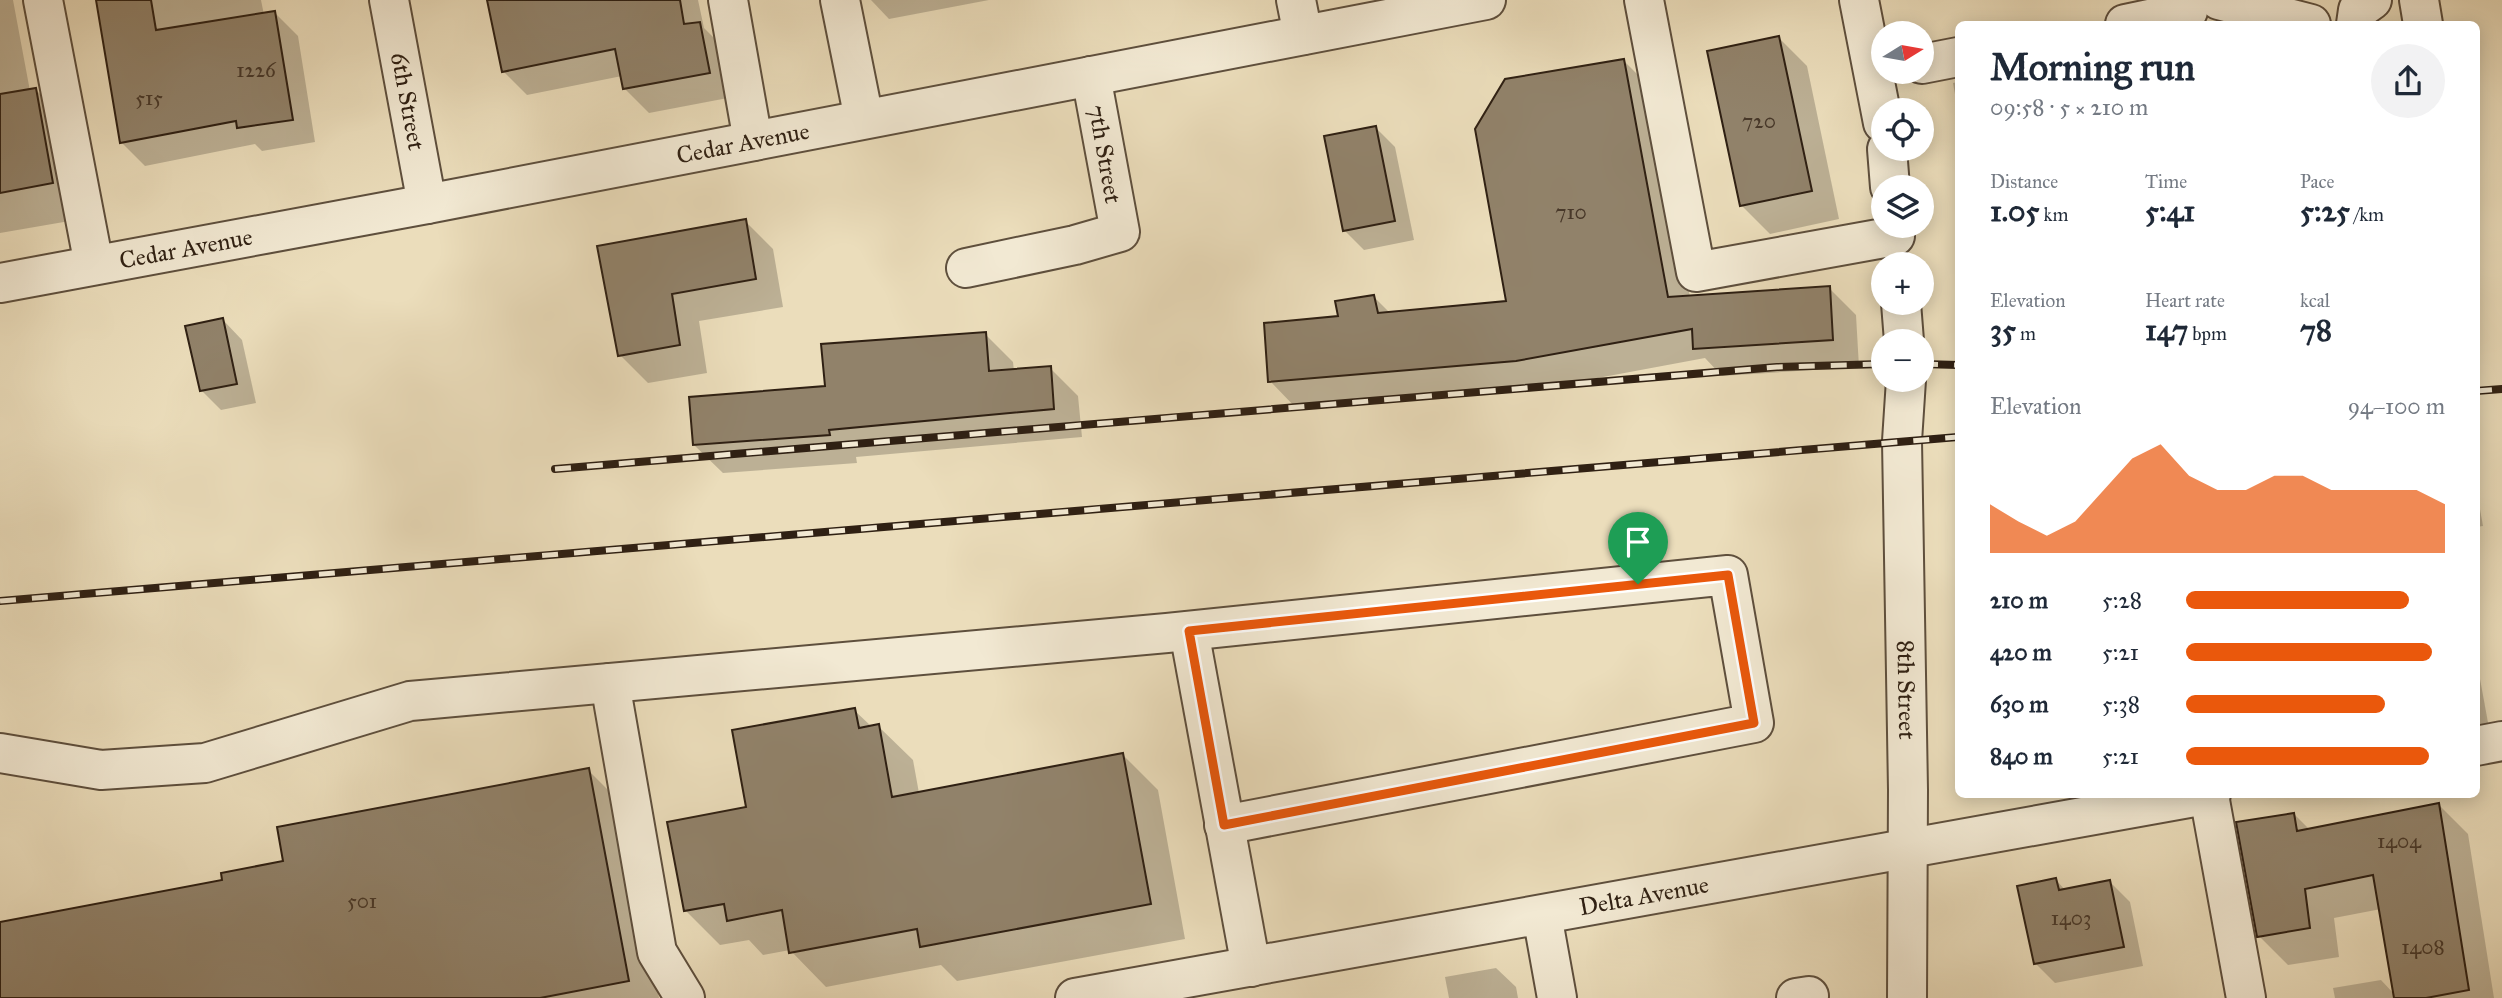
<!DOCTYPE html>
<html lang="en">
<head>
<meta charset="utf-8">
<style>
  :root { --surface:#fff; --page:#f2f2f3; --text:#1f2937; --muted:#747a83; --accent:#ea580c }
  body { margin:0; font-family:"IM FELL Great Primer",serif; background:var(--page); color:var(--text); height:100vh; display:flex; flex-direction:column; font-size:26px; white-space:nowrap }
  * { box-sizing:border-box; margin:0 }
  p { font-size:23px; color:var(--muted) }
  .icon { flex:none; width:38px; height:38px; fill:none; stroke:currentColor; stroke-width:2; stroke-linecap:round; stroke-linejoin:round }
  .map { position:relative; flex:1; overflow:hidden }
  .side { position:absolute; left:1955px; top:21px; width:525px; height:777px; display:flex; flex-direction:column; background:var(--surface); border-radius:10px; box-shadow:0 4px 18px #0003 }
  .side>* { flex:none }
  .needle { width:46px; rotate:79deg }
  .tools { position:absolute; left:1871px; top:21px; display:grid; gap:14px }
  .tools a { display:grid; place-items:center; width:63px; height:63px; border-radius:50%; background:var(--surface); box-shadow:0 4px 18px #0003; font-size:35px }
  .pin { position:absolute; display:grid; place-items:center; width:60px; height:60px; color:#fff; margin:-72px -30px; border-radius:50% 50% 50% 0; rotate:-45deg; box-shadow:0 0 7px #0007 }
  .pin .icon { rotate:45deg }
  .round { display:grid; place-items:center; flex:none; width:74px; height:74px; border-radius:37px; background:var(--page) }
  .headline { display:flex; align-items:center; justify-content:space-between; height:119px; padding:0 35px }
  h1 { font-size:38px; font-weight:700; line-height:52px }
  .stats { display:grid; grid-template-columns:repeat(3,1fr); gap:10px; height:119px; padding:7px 35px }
  .stats div { display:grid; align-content:center }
  .stats b { font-size:30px; font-weight:700 }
  .stats small { font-size:19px; font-weight:400 }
  .stats p { font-size:19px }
  .chart { height:196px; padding:14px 35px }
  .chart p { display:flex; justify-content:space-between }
  .chart svg { width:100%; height:126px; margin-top:7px; fill:var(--accent); opacity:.7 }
  ul { padding:0 35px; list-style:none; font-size:23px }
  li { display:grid; grid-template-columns:112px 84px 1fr; align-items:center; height:52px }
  li i { height:18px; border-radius:9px; background:var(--accent) }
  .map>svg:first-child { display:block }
  .shadow { fill:#0003 }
  .building { fill:#91826a; stroke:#2f2013; stroke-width:2 }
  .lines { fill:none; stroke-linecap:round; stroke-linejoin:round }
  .minor-casing { stroke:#5e4f3d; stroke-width:42 }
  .minor { stroke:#f2e9d3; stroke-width:38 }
  .rail-casing { stroke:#2f2013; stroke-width:8 }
  .rail { stroke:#f2e9d3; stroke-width:5; stroke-dasharray:16; stroke-linecap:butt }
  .route-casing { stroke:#fff; stroke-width:14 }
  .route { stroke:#ea580c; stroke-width:9 }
  .labels { text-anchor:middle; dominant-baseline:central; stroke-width:5; stroke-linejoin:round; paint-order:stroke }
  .number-label { font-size:21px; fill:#483829 }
  .street-label { font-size:24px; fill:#2f2013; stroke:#f2e9d3 }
</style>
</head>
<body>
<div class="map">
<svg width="2502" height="998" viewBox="0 0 2502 998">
  <rect width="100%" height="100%" fill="#ebddbb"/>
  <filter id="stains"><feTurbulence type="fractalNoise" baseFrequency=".00286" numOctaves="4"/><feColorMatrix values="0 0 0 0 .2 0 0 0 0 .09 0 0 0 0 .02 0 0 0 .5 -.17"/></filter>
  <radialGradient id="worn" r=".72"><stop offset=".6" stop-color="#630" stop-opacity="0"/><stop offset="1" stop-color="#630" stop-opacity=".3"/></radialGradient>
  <g class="shadow">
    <path d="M 0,0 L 13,0 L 30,91 L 36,90 L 71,125 L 87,218 L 0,233 Z"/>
    <path d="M 118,0 L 261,0 L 264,15 L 275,13 L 298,36 L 315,142 L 262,151 L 255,144 L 145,166 L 122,143 Z"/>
    <path d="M 488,0 L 698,0 L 704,28 L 723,47 L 733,97 L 649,113 L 624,88 L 622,76 L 527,95 L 503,71 Z"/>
    <path d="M 871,0 L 989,0 L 889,19 Z"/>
    <path d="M 1779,38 L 1807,66 L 1839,219 L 1770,234 L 1742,206 Z"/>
    <path d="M 1624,61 L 1651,88 L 1690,297 L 1829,288 L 1856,315 L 1859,367 L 1722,376 L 1705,358 L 1544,388 L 1297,409 L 1270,381 L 1340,317 L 1374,297 L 1391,314 L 1508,303 Z"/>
    <path d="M 1958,82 L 1958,111 L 1953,83 Z"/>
    <path d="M 1376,128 L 1395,147 L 1414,240 L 1364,250 L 1345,231 Z"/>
    <path d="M 745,221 L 773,249 L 783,307 L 699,321 L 707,373 L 648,383 L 620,355 L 599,248 Z"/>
    <path d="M 223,320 L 242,340 L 256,403 L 221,410 L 201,390 Z"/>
    <path d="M 985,334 L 1013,362 L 1014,371 L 1050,368 L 1078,396 L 1082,437 L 856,457 L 857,463 L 723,473 L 694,445 L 827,388 Z"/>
    <path d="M 2476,487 L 2483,526 L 2476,527 Z"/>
    <path d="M 2476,657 L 2491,739 L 2476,741 Z"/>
    <path d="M 854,710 L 872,727 L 878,726 L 913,760 L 919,793 L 1123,755 L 1158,790 L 1185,939 L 957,981 L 941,965 L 826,987 L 790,950 L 763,955 L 749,940 L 720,945 L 685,910 L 749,809 Z"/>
    <path d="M 588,770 L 623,805 L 659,998 L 0,998 L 0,924 L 224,882 Z"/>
    <path d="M 2439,805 L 2468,834 L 2494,998 L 2335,998 L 2333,988 L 2381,980 L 2395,995 L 2381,909 L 2334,918 L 2339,957 L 2288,965 L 2259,936 L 2294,814 L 2310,830 Z"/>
    <path d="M 2056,880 L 2066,891 L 2110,882 L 2130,902 L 2143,966 L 2055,983 L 2035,963 Z"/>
    <path d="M 1496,968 L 1516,987 L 1518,998 L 1449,998 L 1445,977 Z"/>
  </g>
  <g class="building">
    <path d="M 96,0 L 151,0 L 156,30 L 275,11 L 293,120 L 237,128 L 236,121 L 120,143 Z"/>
    <path d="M 487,0 L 680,0 L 684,24 L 700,22 L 710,73 L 623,89 L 615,49 L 502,72 Z"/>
    <path d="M 1779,36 L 1812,191 L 1740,206 L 1707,51 Z"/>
    <path d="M 1624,59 L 1668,297 L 1830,286 L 1833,340 L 1693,349 L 1692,329 L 1516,361 L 1268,382 L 1264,323 L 1338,316 L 1335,301 L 1374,295 L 1378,313 L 1506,301 L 1475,129 L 1505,79 Z"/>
    <path d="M 36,88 L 53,183 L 0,193 L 0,94 Z"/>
    <path d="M 1376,126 L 1395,221 L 1343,231 L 1324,136 Z"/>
    <path d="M 746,219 L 756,279 L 672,294 L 680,345 L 618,356 L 597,246 Z"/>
    <path d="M 223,318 L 237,384 L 200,391 L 185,326 Z"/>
    <path d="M 986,332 L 989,371 L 1051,366 L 1054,409 L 829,430 L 830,435 L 693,445 L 689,397 L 825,386 L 821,344 Z"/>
    <path d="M 855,708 L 859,728 L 879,724 L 892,797 L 1123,753 L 1151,904 L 920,947 L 917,929 L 789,953 L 782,910 L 727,921 L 724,904 L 684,911 L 667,822 L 746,807 L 732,730 Z"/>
    <path d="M 589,768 L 629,981 L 540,998 L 0,998 L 0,922 L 222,880 L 221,873 L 283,861 L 277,827 Z"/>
    <path d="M 2439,803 L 2469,990 L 2426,998 L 2394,998 L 2373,875 L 2305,889 L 2310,928 L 2257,937 L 2236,822 L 2294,813 L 2297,831 Z"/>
    <path d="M 2056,878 L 2059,890 L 2110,880 L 2124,947 L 2034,964 L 2017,886 Z"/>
  </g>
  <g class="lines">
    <g class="minor-casing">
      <g id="minor">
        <path d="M 43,0 L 94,265"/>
        <path id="s1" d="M 389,0 L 427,204"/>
        <path d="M 728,0 L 753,141"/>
        <path d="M 840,0 L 864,119"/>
        <path d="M 1296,0 L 1303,35"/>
        <path d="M 1644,0 L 1696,272 L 1895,236"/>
        <path d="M 1859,0 L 1883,123"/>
        <path d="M 2219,0 L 2311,24"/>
        <path d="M 2419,0 L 2423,24"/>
        <path d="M 2125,24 L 2188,11 L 2190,0"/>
        <path d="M 2356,24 L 2358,10 L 2372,0"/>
        <path d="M 1922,64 L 1958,57"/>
        <path d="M 1887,149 L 1890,187"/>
        <path d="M 966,268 L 1075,245 L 1120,232 L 1091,76"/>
        <path id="s2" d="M 0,283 L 427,204 L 1486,0"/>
        <path d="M 1901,303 L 1904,341"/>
        <path id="s3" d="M 1906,380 L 1902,441 L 1908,790 L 1907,998"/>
        <path d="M 1189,631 L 1251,967"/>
        <path d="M 610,683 L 657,952 L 685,998"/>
        <path d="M 2476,746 L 2502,741"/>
        <path d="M 0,753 L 101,770 L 205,763 L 410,701 L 1167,633 L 1728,575 L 1754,723 L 1224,825"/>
        <path d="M 2209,795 L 2246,998"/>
        <path d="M 1542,915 L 1557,998"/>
        <path id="s4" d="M 1075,998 L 2211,794"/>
        <path d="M 1796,998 L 1809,996"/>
      </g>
    </g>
    <use href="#minor" class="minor"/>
    <g class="rail-casing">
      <g id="rail">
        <path d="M 1922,364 L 1958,365"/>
        <path d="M 2476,391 L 2502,389"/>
        <path d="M 555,469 L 1777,367 L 1883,364"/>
        <path d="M 0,601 L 1958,437"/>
      </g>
    </g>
    <use href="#rail" class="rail"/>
  </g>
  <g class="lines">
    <g class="route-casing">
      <path id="route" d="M 1728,575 L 1754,723 L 1224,825 L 1189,631 Z"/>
    </g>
    <use href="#route" class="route"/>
  </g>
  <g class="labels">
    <g class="number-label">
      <text x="256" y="70">1226</text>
      <text x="149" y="98">515</text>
      <text x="1759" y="121">720</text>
      <text x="1571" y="212">710</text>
      <text x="2399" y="841">1404</text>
      <text x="362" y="901">501</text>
      <text x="2071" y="918">1403</text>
      <text x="2423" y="947">1408</text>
    </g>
    <g class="street-label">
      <text stroke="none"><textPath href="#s1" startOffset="103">6th Street</textPath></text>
      <text stroke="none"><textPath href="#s2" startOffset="756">Cedar Avenue</textPath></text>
      <text transform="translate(1105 154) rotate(80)">7th Street</text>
      <text stroke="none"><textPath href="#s2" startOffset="189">Cedar Avenue</textPath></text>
      <text stroke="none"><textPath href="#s3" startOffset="310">8th Street</textPath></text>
      <text stroke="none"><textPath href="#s4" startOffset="578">Delta Avenue</textPath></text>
    </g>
  </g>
  <rect width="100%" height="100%" filter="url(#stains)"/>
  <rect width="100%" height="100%" fill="url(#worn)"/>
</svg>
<div class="tools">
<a><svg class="needle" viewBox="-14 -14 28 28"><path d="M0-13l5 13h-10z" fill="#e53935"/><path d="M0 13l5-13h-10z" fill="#747a83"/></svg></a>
<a><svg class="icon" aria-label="locate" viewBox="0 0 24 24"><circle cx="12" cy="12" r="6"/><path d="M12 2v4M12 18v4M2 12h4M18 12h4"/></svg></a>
<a><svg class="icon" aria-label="layers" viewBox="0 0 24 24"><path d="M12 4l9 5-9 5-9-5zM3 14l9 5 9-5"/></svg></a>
<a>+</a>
<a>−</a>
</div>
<div class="pin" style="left:1638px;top:584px;background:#1e9e55"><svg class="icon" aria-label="arrive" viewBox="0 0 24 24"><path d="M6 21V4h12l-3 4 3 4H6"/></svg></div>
<section class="side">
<div class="headline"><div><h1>Morning run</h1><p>09:58 · 5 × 210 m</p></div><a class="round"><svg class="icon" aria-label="share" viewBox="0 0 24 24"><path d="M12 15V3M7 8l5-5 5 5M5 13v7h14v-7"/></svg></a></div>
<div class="stats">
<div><p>Distance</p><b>1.05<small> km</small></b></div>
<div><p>Time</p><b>5:41</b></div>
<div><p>Pace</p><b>5:25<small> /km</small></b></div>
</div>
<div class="stats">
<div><p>Elevation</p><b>35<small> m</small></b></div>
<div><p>Heart rate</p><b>147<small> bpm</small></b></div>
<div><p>kcal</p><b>78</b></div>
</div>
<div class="chart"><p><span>Elevation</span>94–100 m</p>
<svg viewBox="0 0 160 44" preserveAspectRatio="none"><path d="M0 44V27L10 33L20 38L30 33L40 22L50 11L60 6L70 17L80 22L90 22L100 17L110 17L120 22L130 22L140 22L150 22L160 27V44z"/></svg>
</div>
<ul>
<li><b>210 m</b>5:28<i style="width:86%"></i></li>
<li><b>420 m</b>5:21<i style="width:95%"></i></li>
<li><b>630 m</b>5:38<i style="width:77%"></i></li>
<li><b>840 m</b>5:21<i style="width:94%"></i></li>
</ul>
</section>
</div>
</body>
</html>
